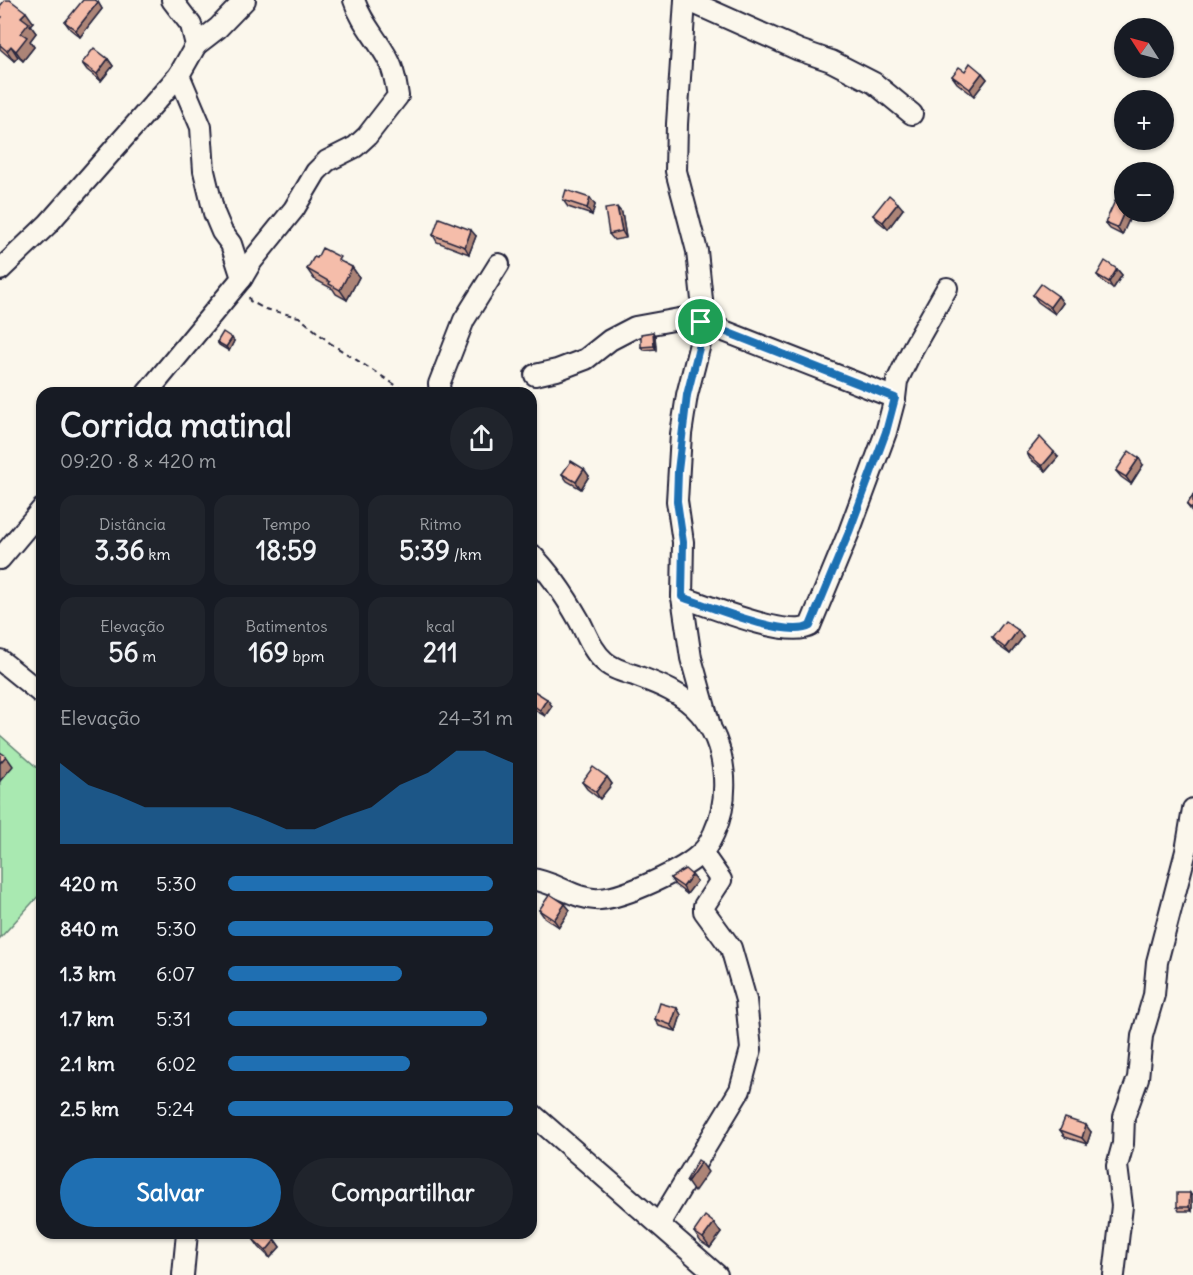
<!DOCTYPE html>
<html lang="pt">
<head>
<meta charset="utf-8">
<style>
  :root { --surface:#171b24; --page:#20242c; --text:#f1f3f6; --muted:#9ea1a6; --accent:#1f6fb2 }
  body { margin:0; font-family:Delius,sans-serif; background:var(--page); color:var(--text); height:100vh; display:flex; flex-direction:column; font-size:22px; white-space:nowrap }
  * { box-sizing:border-box; margin:0 }
  p { font-size:20px; color:var(--muted) }
  .icon { flex:none; width:33px; height:33px; fill:none; stroke:currentColor; stroke-width:2; stroke-linecap:round; stroke-linejoin:round }
  .map { position:relative; flex:1; overflow:hidden }
  .sheet { position:absolute; left:36px; top:387px; width:501px; height:852px; display:flex; flex-direction:column; background:var(--surface); border-radius:18px; box-shadow:0 2px 4px #0004 }
  .sheet>* { flex:none }
  .needle { width:39px; rotate:306deg }
  .buttons { position:absolute; left:1114px; top:18px; display:grid; gap:12px }
  .buttons a { display:grid; place-items:center; width:60px; height:60px; border-radius:50%; background:var(--surface); box-shadow:0 2px 4px #0004; font-size:30px }
  .pin { position:absolute; display:grid; place-items:center; width:51px; height:51px; color:#fff; margin:-26px; border:3px solid #fff; border-radius:50%; box-shadow:0 2px 6px #0007 }
  .round { display:grid; place-items:center; flex:none; width:63px; height:63px; border-radius:32px; background:var(--page) }
  .summary { display:flex; align-items:center; justify-content:space-between; height:102px; padding:0 24px }
  h1 { font-size:33px; font-weight:700; line-height:45px }
  .figures { display:grid; grid-template-columns:repeat(3,1fr); gap:9px; height:102px; padding:6px 24px }
  .figures div { display:grid; align-content:center; border-radius:15px; background:var(--page); text-align:center }
  .figures b { font-size:26px; font-weight:700 }
  .figures small { font-size:16px; font-weight:400 }
  .figures p { font-size:16px }
  .chart { height:168px; padding:12px 24px }
  .chart p { display:flex; justify-content:space-between }
  .chart svg { width:100%; height:108px; margin-top:6px; fill:var(--accent); opacity:.7 }
  .cta { display:flex; gap:12px; margin-top:auto; padding:12px 24px }
  .cta a { flex:1; height:69px; border-radius:36px; background:var(--accent); color:#fff; font-size:24px; font-weight:700; line-height:69px; text-align:center }
  .cta a+a { background:var(--page); color:var(--text) }
  ul { padding:0 24px; list-style:none; font-size:20px }
  li { display:grid; grid-template-columns:96px 72px 1fr; align-items:center; height:45px }
  li i { height:15px; border-radius:8px; background:var(--accent) }
  .map>svg:first-child { display:block }
  .green { fill:#a9e9b1; stroke:#668676; stroke-width:1.5 }
  .lines { fill:none; stroke-linecap:round; stroke-linejoin:round }
  .minor-casing { stroke:#22223b; stroke-width:24 }
  .path { stroke:#22223b; stroke-width:2; stroke-dasharray:6 4.5; stroke-linecap:butt }
  .minor { stroke:#fbf7ec; stroke-width:20 }
  .wall { fill:#d3a392; stroke:#22223b; stroke-width:1.5 }
  .shaded-wall { fill:#ac8477; stroke:#22223b; stroke-width:1.5 }
  .building { fill:#f5bdaa; stroke:#22223b; stroke-width:1.5 }
  .route-casing { stroke:#fff; stroke-width:12 }
  .route { stroke:#1f6fb2; stroke-width:8 }
</style>
</head>
<body>
<div class="map">
<svg width="1193" height="1275" viewBox="0 0 1193 1275">
  <rect width="100%" height="100%" fill="#fbf7ec"/>
  <filter id="ink" filterUnits="userSpaceOnUse"><feTurbulence type="fractalNoise" baseFrequency=".0167" numOctaves="2"/><feDisplacementMap in="SourceGraphic" scale="12" xChannelSelector="R" yChannelSelector="G"/><feConvolveMatrix kernelMatrix="1 2 1 2 8 2 1 2 1" color-interpolation-filters="sRGB"/></filter>
  <g filter="url(#ink)">
    <path class="green" d="M 0,735 L 42,772 L 42,892 L 0,938 Z"/>
    <g class="lines">
      <g class="minor-casing">
        <g id="minor">
          <path d="M 685,0 L 677,124 L 676,171 L 697,251 L 702,300 L 701,340 L 687,395 L 681,434 L 677,501 L 683,542 L 682,597 L 691,658 L 710,726"/>
          <path d="M 687,0 L 799,50 L 831,61 L 874,83 L 912,114"/>
          <path d="M 196,45 L 218,28 L 245,0"/>
          <path d="M 0,270 L 48,224 L 179,75"/>
          <path d="M 242,278 L 252,261 L 294,209 L 316,172 L 327,161 L 355,147 L 367,136 L 398,96 C 396,83 394,70 388,59 C 376,37 362,24 354,0"/>
          <path d="M 701,322 L 895,398"/>
          <path d="M 535,375 L 557,370 L 586,359 L 610,340 L 635,327 L 701,315"/>
          <path d="M 147,393 L 242,278 L 231,244 L 222,232 L 214,213 L 204,171 L 201,127 L 179,75 L 196,45 L 191,25 L 172,0"/>
          <path d="M 440,393 L 439,384 L 464,320 L 499,264"/>
          <path d="M 531,554 C 550,573 566,597 579,620 C 587,635 592,651 605,662 C 613,669 624,672 634,675 C 658,684 683,693 700,713 C 727,745 731,796 714,833 C 711,839 708,847 702,852 C 685,870 625,897 600,899 C 576,901 555,881 531,879"/>
          <path d="M 0,559 L 42,509"/>
          <path d="M 682,597 C 708,606 788,639 810,626 L 849,532 L 886,432 L 895,398 L 897,381 L 913,348 L 947,288"/>
          <path d="M 0,660 L 42,694"/>
          <path d="M 531,1113 L 717,1275"/>
          <path d="M 659,1224 L 740,1090 L 751,1049 L 746,1000 L 731,948 L 704,911 L 704,906 L 721,880 L 702,853"/>
          <path d="M 183,1275 L 187,1233"/>
          <path d="M 1114,1275 L 1122,1206 L 1117,1166 L 1123,1144 L 1124,1117 L 1138,1078 L 1142,1036 L 1154,995 L 1157,962 L 1186,851 L 1193,809"/>
        </g>
      </g>
      <path class="path" d="M 249,297 L 250,301 L 265,309 L 299,317 L 330,343 L 408,393"/>
      <use href="#minor" class="minor"/>
    </g>
    <g class="wall">
      <path d="M 98,2 L 102,9 L 80,37 L 70,29 L 65,22 Z"/>
      <path d="M 0,6 L 33,22 L 30,25 L 36,33 L 30,41 L 34,47 L 23,61 L 18,57 L 14,61 L 0,49 Z"/>
      <path d="M 108,59 L 113,66 L 101,81 L 87,70 L 82,63 Z"/>
      <path d="M 965,71 L 982,73 L 987,79 L 974,96 L 957,83 L 952,76 Z"/>
      <path d="M 590,198 L 595,205 L 592,215 L 568,207 L 563,200 Z"/>
      <path d="M 903,209 L 888,229 L 878,221 L 873,215 Z"/>
      <path d="M 622,213 L 626,238 L 614,240 L 609,234 Z"/>
      <path d="M 1132,213 L 1122,235 L 1110,229 L 1105,223 Z"/>
      <path d="M 433,235 L 476,236 L 469,254 L 437,242 Z"/>
      <path d="M 317,258 L 344,263 L 352,267 L 359,277 L 347,300 L 336,294 L 333,289 L 314,279 L 307,269 Z"/>
      <path d="M 1117,269 L 1122,275 L 1113,289 L 1102,281 L 1097,275 Z"/>
      <path d="M 1033,295 L 1058,296 L 1063,303 L 1055,314 L 1038,302 Z"/>
      <path d="M 655,336 L 656,349 L 644,350 L 641,347 Z"/>
      <path d="M 234,341 L 229,351 L 219,345 L 217,342 Z"/>
      <path d="M 1027,453 L 1058,457 L 1046,471 L 1030,459 Z"/>
      <path d="M 1143,465 L 1131,484 L 1121,477 L 1116,471 Z"/>
      <path d="M 584,469 L 589,476 L 581,489 L 567,481 L 562,474 Z"/>
      <path d="M 1193,495 L 1193,513 L 1187,505 Z"/>
      <path d="M 1023,637 L 1010,654 L 997,645 L 992,638 Z"/>
      <path d="M 531,689 L 552,706 L 545,716 L 531,708 Z"/>
      <path d="M 607,777 L 612,784 L 600,799 L 587,789 L 582,782 Z"/>
      <path d="M 531,799 L 536,806 L 531,811 Z"/>
      <path d="M 692,875 L 697,881 L 687,894 L 675,885 L 670,878 Z"/>
      <path d="M 565,904 L 570,910 L 559,927 L 544,917 L 539,910 Z"/>
      <path d="M 677,1008 L 681,1015 L 676,1031 L 659,1026 L 655,1019 Z"/>
      <path d="M 1060,1130 L 1091,1132 L 1087,1144 L 1065,1137 Z"/>
      <path d="M 1192,1196 L 1192,1211 L 1179,1211 L 1177,1207 Z"/>
      <path d="M 714,1223 L 721,1233 L 710,1248 L 701,1242 L 694,1232 Z"/>
      <path d="M 254,1240 L 275,1240 L 280,1247 L 270,1258 L 259,1247 Z"/>
    </g>
    <g class="shaded-wall">
      <path d="M 98,2 L 102,9 L 80,37 L 76,30 Z"/>
      <path d="M 26,12 L 33,22 L 30,25 L 36,33 L 30,41 L 34,47 L 23,61 L 16,51 L 21,33 L 21,17 Z"/>
      <path d="M 11,46 L 18,57 L 14,61 L 7,51 Z"/>
      <path d="M 108,59 L 113,66 L 101,81 L 97,74 Z"/>
      <path d="M 982,73 L 987,79 L 974,96 L 970,89 Z"/>
      <path d="M 590,198 L 595,205 L 592,215 L 587,208 Z"/>
      <path d="M 898,203 L 903,209 L 888,229 L 883,222 Z"/>
      <path d="M 617,207 L 622,213 L 626,238 L 622,231 Z"/>
      <path d="M 1125,210 L 1125,212 L 1131,212 L 1132,213 L 1122,235 L 1117,228 Z"/>
      <path d="M 471,230 L 476,236 L 469,254 L 465,247 Z"/>
      <path d="M 352,267 L 359,277 L 347,300 L 340,290 Z"/>
      <path d="M 1117,269 L 1122,275 L 1113,289 L 1109,282 Z"/>
      <path d="M 1058,296 L 1063,303 L 1055,314 L 1050,307 Z"/>
      <path d="M 653,332 L 655,336 L 656,349 L 654,346 Z"/>
      <path d="M 232,338 L 234,341 L 229,351 L 226,347 Z"/>
      <path d="M 1054,452 L 1058,457 L 1046,471 L 1042,466 Z"/>
      <path d="M 1139,458 L 1143,465 L 1131,484 L 1126,477 Z"/>
      <path d="M 584,469 L 589,476 L 581,489 L 576,482 Z"/>
      <path d="M 1018,630 L 1023,637 L 1010,654 L 1005,648 Z"/>
      <path d="M 547,699 L 552,706 L 545,716 L 540,710 Z"/>
      <path d="M 6,756 L 13,766 L 0,781 L 0,763 Z"/>
      <path d="M 607,777 L 612,784 L 600,799 L 596,792 Z"/>
      <path d="M 692,875 L 697,881 L 687,894 L 683,887 Z"/>
      <path d="M 565,904 L 570,910 L 559,927 L 554,920 Z"/>
      <path d="M 677,1008 L 681,1015 L 676,1031 L 671,1025 Z"/>
      <path d="M 1086,1125 L 1091,1132 L 1087,1144 L 1082,1138 Z"/>
      <path d="M 701,1162 L 708,1172 L 694,1192 L 687,1182 Z"/>
      <path d="M 1190,1193 L 1192,1196 L 1192,1211 L 1189,1207 Z"/>
      <path d="M 714,1223 L 721,1233 L 710,1248 L 703,1238 Z"/>
      <path d="M 275,1240 L 280,1247 L 270,1258 L 266,1251 Z"/>
    </g>
    <g class="building">
      <path d="M 5,0 L 10,0 L 26,12 L 21,17 L 29,23 L 21,33 L 27,37 L 16,51 L 11,46 L 7,51 L 0,45 L 0,19 L 2,17 L 0,16 L 0,6 Z"/>
      <path d="M 83,0 L 95,0 L 98,2 L 76,30 L 65,22 Z"/>
      <path d="M 94,48 L 108,59 L 97,74 L 82,63 Z"/>
      <path d="M 970,63 L 982,73 L 970,89 L 952,76 L 959,67 L 965,71 Z"/>
      <path d="M 566,190 L 590,198 L 587,208 L 563,200 Z"/>
      <path d="M 889,195 L 898,203 L 883,222 L 873,215 Z"/>
      <path d="M 1115,201 L 1125,205 L 1125,210 L 1117,228 L 1105,223 Z"/>
      <path d="M 617,207 L 622,231 L 609,234 L 605,209 Z"/>
      <path d="M 439,218 L 471,230 L 465,247 L 433,235 Z"/>
      <path d="M 322,248 L 340,257 L 338,260 L 352,267 L 340,290 L 329,284 L 330,282 L 307,269 L 314,257 L 317,258 Z"/>
      <path d="M 1105,261 L 1117,269 L 1109,282 L 1097,275 Z"/>
      <path d="M 1041,284 L 1058,296 L 1050,307 L 1033,295 Z"/>
      <path d="M 223,332 L 232,338 L 226,347 L 217,342 Z"/>
      <path d="M 653,332 L 654,346 L 641,347 L 641,334 Z"/>
      <path d="M 1040,437 L 1054,452 L 1042,466 L 1027,453 Z"/>
      <path d="M 1129,451 L 1139,458 L 1126,477 L 1116,471 Z"/>
      <path d="M 571,461 L 584,469 L 576,482 L 562,474 Z"/>
      <path d="M 1193,495 L 1193,509 L 1187,505 Z"/>
      <path d="M 1005,621 L 1018,630 L 1005,648 L 992,638 Z"/>
      <path d="M 531,689 L 547,699 L 540,710 L 531,704 Z"/>
      <path d="M 0,752 L 6,756 L 0,763 Z"/>
      <path d="M 593,767 L 607,777 L 596,792 L 582,782 Z"/>
      <path d="M 685,869 L 692,875 L 683,887 L 670,878 Z"/>
      <path d="M 550,894 L 565,904 L 554,920 L 539,910 Z"/>
      <path d="M 660,1003 L 677,1008 L 671,1025 L 655,1019 Z"/>
      <path d="M 1065,1118 L 1086,1125 L 1082,1138 L 1060,1130 Z"/>
      <path d="M 698,1160 L 701,1162 L 687,1182 L 686,1181 Z"/>
      <path d="M 1177,1193 L 1190,1193 L 1189,1207 L 1177,1207 Z"/>
      <path d="M 705,1216 L 714,1223 L 703,1238 L 694,1232 Z"/>
      <path d="M 260,1233 L 268,1233 L 275,1240 L 266,1251 L 254,1240 Z"/>
    </g>
  </g>
  <g class="lines" filter="url(#ink)">
    <g class="route-casing">
      <path id="route" d="M 701,322 L 895,398 L 886,432 L 849,532 L 810,626 C 788,639 708,606 682,597 L 683,542 L 677,501 L 678,471 L 687,395 L 701,340 Z"/>
    </g>
    <use href="#route" class="route"/>
  </g>
</svg>
<div class="buttons">
<a><svg class="needle" viewBox="-14 -14 28 28"><path d="M0-13l5 13h-10z" fill="#e53935"/><path d="M0 13l5-13h-10z" fill="#9ea1a6"/></svg></a>
<a>+</a>
<a>−</a>
</div>
<div class="pin" style="left:701px;top:322px;background:#1e9e55"><svg class="icon" aria-label="arrive" viewBox="0 0 24 24"><path d="M6 21V4h12l-3 4 3 4H6"/></svg></div>
<section class="sheet">
<div class="summary"><div><h1>Corrida matinal</h1><p>09:20 · 8 × 420 m</p></div><a class="round"><svg class="icon" aria-label="share" viewBox="0 0 24 24"><path d="M12 15V3M7 8l5-5 5 5M5 13v7h14v-7"/></svg></a></div>
<div class="figures">
<div><p>Distância</p><b>3.36<small> km</small></b></div>
<div><p>Tempo</p><b>18:59</b></div>
<div><p>Ritmo</p><b>5:39<small> /km</small></b></div>
</div>
<div class="figures">
<div><p>Elevação</p><b>56<small> m</small></b></div>
<div><p>Batimentos</p><b>169<small> bpm</small></b></div>
<div><p>kcal</p><b>211</b></div>
</div>
<div class="chart"><p><span>Elevação</span>24–31 m</p>
<svg viewBox="0 0 160 44" preserveAspectRatio="none"><path d="M0 44V11L10 20L20 24L30 29L40 29L50 29L60 29L70 33L80 38L90 38L100 33L110 29L120 20L130 15L140 6L150 6L160 11V44z"/></svg>
</div>
<ul>
<li><b>420 m</b>5:30<i style="width:93%"></i></li>
<li><b>840 m</b>5:30<i style="width:93%"></i></li>
<li><b>1.3 km</b>6:07<i style="width:61%"></i></li>
<li><b>1.7 km</b>5:31<i style="width:91%"></i></li>
<li><b>2.1 km</b>6:02<i style="width:64%"></i></li>
<li><b>2.5 km</b>5:24<i style="width:100%"></i></li>
</ul>
<div class="cta"><a>Salvar</a><a>Compartilhar</a></div>
</section>
</div>
</body>
</html>
